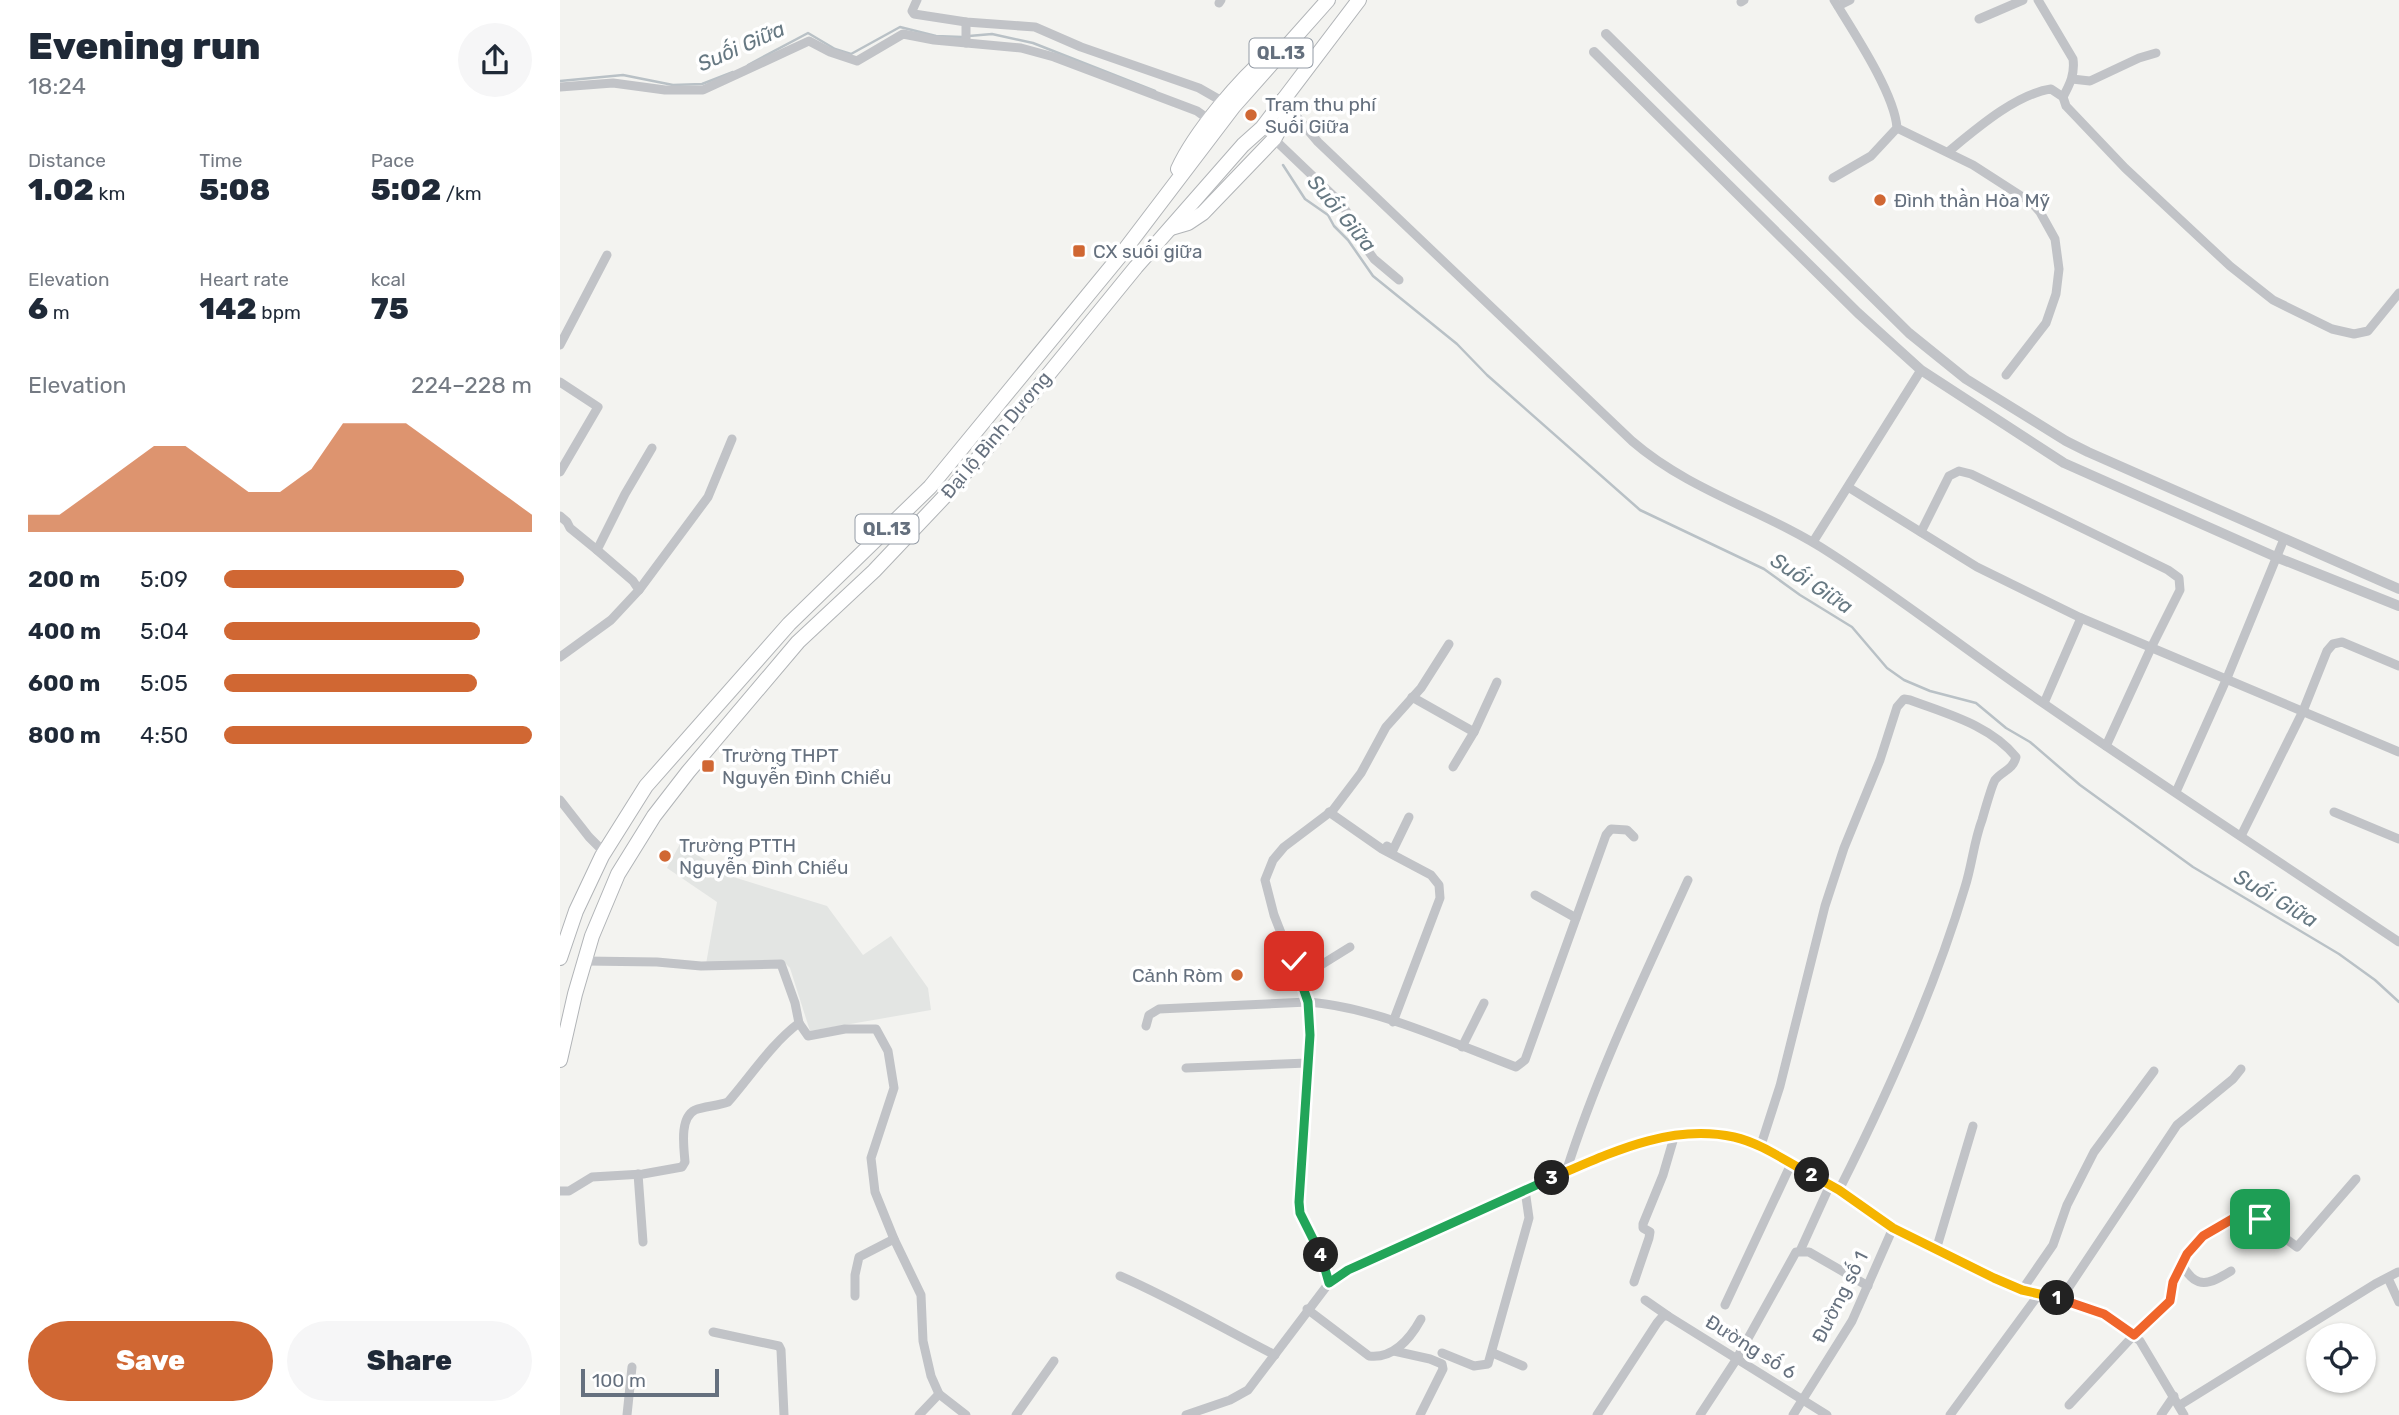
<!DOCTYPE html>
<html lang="en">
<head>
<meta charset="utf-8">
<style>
  :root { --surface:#fff; --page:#f6f6f7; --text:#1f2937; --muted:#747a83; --accent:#d06733 }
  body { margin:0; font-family:Rubik,sans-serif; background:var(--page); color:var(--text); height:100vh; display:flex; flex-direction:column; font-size:26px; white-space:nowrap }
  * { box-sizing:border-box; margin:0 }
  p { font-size:23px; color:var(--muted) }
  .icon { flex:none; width:38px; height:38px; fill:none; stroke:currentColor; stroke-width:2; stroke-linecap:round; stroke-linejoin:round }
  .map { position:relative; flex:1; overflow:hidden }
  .drawer { display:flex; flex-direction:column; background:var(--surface); width:560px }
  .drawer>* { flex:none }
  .tools { position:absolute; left:1746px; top:1323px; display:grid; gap:14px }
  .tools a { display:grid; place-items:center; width:70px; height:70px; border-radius:50%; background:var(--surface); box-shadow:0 2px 5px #0004; font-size:35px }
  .scale { position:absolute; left:21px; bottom:18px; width:138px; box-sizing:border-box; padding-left:7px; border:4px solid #65707e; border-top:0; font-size:19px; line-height:24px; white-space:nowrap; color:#65707e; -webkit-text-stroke:5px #fff; paint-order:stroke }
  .pin { position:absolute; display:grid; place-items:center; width:60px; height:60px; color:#fff; margin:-30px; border-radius:14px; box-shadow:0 4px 10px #0006 }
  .km { position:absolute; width:35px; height:35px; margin:-18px; border-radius:50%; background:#222; color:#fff; font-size:19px; line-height:35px; text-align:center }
  .round { display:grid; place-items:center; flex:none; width:74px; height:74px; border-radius:37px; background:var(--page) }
  .summary { display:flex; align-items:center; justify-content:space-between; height:119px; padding:0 28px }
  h1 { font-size:38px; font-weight:800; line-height:52px }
  .metrics { display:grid; grid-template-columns:repeat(3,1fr); gap:10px; height:119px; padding:7px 28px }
  .metrics div { display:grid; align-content:center }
  .metrics b { font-size:30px; font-weight:800 }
  .metrics small { font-size:19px; font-weight:400 }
  .metrics p { font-size:19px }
  .chart { height:196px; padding:14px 28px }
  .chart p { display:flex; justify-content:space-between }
  .chart svg { width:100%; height:126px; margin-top:7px; fill:var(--accent); opacity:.7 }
  .cta { display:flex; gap:14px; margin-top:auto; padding:14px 28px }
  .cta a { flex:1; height:80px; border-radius:42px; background:var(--accent); color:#fff; font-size:28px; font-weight:800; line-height:80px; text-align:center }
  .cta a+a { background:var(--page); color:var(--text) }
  ul { padding:0 28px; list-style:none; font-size:23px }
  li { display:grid; grid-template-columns:112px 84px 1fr; align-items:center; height:52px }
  li i { height:18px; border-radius:9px; background:var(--accent) }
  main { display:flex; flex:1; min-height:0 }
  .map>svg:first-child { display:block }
  .built { fill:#e3e5e3 }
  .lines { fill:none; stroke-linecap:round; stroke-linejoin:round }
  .stream { stroke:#b9c1c6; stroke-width:2.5 }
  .trunk-casing { stroke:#b1b4b7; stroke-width:16 }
  .minor { stroke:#c1c3c7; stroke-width:9 }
  .tertiary { stroke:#c1c3c7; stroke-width:10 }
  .trunk { stroke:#fff; stroke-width:14 }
  .split-1-casing { stroke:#fff; stroke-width:14 }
  .split-2-casing { stroke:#fff; stroke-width:14 }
  .split-3-casing { stroke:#fff; stroke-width:14 }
  .split-4-casing { stroke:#fff; stroke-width:14 }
  .split-5-casing { stroke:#fff; stroke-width:14 }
  .split-1 { stroke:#f0652b; stroke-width:9 }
  .split-2 { stroke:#f5b400; stroke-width:9 }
  .split-3 { stroke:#f5b400; stroke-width:9 }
  .split-4 { stroke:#22a559; stroke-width:9 }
  .split-5 { stroke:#22a559; stroke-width:9 }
  .poi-dot { fill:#d06733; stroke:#fff; stroke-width:2.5 }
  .labels { text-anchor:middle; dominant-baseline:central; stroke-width:7; stroke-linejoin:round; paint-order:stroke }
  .shield { fill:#fff; stroke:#939ba5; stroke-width:2 }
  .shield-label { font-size:18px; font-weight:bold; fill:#65707e }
  .poi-label { font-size:19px; fill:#65707e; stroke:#fff; text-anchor:start }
  .street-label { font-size:19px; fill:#65707e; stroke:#fff }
  .water-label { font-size:21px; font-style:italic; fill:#667882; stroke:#fff }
</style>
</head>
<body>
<main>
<section class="drawer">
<div class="summary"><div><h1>Evening run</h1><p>18:24</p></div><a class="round"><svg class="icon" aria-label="share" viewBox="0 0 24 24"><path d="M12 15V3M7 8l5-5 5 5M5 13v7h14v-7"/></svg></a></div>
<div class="metrics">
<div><p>Distance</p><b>1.02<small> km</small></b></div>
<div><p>Time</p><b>5:08</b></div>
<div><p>Pace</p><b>5:02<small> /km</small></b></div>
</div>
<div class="metrics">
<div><p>Elevation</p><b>6<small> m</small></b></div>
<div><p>Heart rate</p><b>142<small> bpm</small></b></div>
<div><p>kcal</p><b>75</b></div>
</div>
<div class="chart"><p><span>Elevation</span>224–228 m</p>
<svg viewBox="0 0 160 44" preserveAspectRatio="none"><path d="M0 44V38L10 38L20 30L30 22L40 14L50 14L60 22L70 30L80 30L90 22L100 6L110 6L120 6L130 14L140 22L150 30L160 38V44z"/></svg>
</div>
<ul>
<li><b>200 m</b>5:09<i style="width:78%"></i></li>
<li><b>400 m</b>5:04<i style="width:83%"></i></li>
<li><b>600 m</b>5:05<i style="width:82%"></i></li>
<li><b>800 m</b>4:50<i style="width:100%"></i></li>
</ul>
<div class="cta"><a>Save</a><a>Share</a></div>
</section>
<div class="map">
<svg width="1839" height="1415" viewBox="0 0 1839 1415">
  <rect width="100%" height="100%" fill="#f3f3f0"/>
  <path class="built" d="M 120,844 L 170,876 L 267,906 L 303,955 L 331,936 L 368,988 L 371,1010 L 250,1031 L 230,968 L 224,962 L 146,964 L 157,902 L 107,868 Z"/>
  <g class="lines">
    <g class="stream">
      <path d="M 409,36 L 432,34 L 473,43 L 595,91"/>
      <path d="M 188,65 L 248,33 L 275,49 L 291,54 L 340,27 L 376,36 L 402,37"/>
      <path d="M 0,81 L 63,75 L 113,85 L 142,84 L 173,72"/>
      <path d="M 723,165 L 745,199 L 768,215 L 774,226 L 788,240 L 813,276 L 897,344 L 927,375 L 1080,510 L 1204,569 L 1240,595 L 1292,627 L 1327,668 L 1344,680 L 1370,691 L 1416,703 L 1446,728 L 1470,742 L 1520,785 L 1633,867 L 1779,954 L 1815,980 L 1839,1002"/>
    </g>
    <g class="trunk-casing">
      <g id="trunk">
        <path d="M 618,169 C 635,132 680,79 712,52"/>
        <path d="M 611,228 L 628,223 L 643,213 L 714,139 L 726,118 L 723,100"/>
        <path d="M 0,958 L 16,911 L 42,856 L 86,786 L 229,624 L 370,487 L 560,256 L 674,106 L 768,0"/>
        <path d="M 0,1060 L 15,994 L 32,936 L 58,874 L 94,816 L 128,772 L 238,642 L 314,571 L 385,496 L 452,419 L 576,267 L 683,145 L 702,128 L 799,0"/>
      </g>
    </g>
    <g class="minor">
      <path d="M 357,0 L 352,11 L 354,14 L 406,22 L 475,27 L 521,47 L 639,88 L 667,104"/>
      <path d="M 1478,0 L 1513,59 C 1515,74 1510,84 1503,97 L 1506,106 L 1565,168 L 1670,266 L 1713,300 L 1772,329 L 1794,334 L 1808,331 L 1839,293"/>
      <path d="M 1181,2 L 1184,0"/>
      <path d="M 659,3 L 661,0"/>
      <path d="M 1278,6 L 1290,0"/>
      <path d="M 1419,19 L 1463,0"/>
      <path d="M 406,22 L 406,43"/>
      <path d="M 1512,79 L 1530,81 L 1579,58 L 1596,53"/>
      <path d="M 0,87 L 53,83 L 105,90 L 143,90 L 249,41 L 270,52 L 297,61 L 343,34 L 374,40 L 461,48 L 494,57 L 637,111 L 651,121"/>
      <path d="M 726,104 L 758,142 L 1072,441 C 1131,492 1206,511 1270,553 C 1343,600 1411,654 1483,703 C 1600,784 1720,862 1839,942"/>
      <path d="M 1337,128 L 1413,165 L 1472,203 L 1480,212 L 1495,239 L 1499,269 L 1496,294 L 1486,323 L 1446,375"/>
      <path d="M 714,139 L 781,203 L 797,228 L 804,245 L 814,259 L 839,280"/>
      <path d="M 1388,152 C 1416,129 1456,94 1491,89 L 1503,97"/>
      <path d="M 1273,178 L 1311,156 L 1337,128 C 1335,94 1293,31 1274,0"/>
      <path d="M 0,345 L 47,255"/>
      <path d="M 0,382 L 38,407 L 0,472"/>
      <path d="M 1288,487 L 1417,567 L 1521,618 L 1839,752"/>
      <path d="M 0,516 L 7,522 L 10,528 L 37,550"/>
      <path d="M 1361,532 L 1389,476 L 1399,471 L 1411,474 L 1608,570 L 1619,578 L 1620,590 L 1591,648 L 1546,746"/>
      <path d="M 1253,542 L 1361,370"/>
      <path d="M 79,590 L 148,497 L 172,439"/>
      <path d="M 0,657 L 51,620 L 79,590 L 73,581 L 37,550 L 65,494 L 92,448"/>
      <path d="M 852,697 L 914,732 L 893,767"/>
      <path d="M 1484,703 L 1521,618"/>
      <path d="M 914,732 L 937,682"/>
      <path d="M 1616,792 L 1667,678 L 1724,539"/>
      <path d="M 0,800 L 29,837 L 44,852"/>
      <path d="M 769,812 L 822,849 L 871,875 L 879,885 L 880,898 L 833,1022"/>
      <path d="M 1774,812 L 1839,839"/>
      <path d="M 1681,836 L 1743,711 L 1767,651 L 1773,644 L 1782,642 L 1839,666"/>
      <path d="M 827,846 L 833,850 L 849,817"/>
      <path d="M 975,895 L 1016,918"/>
      <path d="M 25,961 L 97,962 L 141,966 L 221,964 L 235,1003 L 239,1023"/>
      <path d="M 740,978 L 790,947"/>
      <path d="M 586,1026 L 589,1015 L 599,1009 L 748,1002 C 815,1007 893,1043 956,1067 L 965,1060 L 1046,835 L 1051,829 L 1067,830 L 1074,837"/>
      <path d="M 902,1047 L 924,1003"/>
      <path d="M 626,1068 L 747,1063"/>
      <path d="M 1200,1148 L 1220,1086 L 1265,906 L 1284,848 L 1320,760 L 1337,707 L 1344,699 L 1350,700 C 1387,714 1430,725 1456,757 C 1453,770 1442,771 1435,780 C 1433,783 1424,813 1422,820 C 1414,841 1412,865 1405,887 C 1374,991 1328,1093 1279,1190"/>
      <path d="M 1006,1172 C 1038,1071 1084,977 1128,880"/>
      <path d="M 78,1174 L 83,1242"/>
      <path d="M 0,1191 L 9,1191 L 32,1177 L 83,1174 L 122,1167 L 125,1162 C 124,1148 119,1118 135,1110 C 144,1106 158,1106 168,1102 C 190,1077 212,1043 239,1023 L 248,1036 L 285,1029 L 316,1029 L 328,1051 L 334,1088 L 311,1158 L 315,1192 L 334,1239 L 361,1295 L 363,1341 L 371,1376 L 379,1394"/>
      <path d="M 1376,1250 L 1413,1126"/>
      <path d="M 1240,1251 L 1270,1185"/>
      <path d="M 1622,1264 C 1636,1291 1650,1284 1671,1271"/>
      <path d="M 560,1276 C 613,1299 664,1329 715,1355"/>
      <path d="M 1828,1278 L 1839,1302"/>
      <path d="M 1074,1282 L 1089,1238 L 1090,1232 L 1083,1228 L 1083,1224 L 1103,1175 L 1115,1134"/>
      <path d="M 769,1283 C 763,1254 742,1228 739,1202 L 750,1035 L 748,1002 L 714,915 L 705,880 L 713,860 L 724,847 L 773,810 L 801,773 L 826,727 L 861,688 L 889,644"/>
      <path d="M 1462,1290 L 1493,1245 L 1507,1205 L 1534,1152 L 1594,1071"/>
      <path d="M 295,1296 L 295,1275 L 299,1257 L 334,1239"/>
      <path d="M 1085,1300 L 1108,1316"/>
      <path d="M 1505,1301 L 1509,1287 L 1617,1125 L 1673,1079 L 1681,1069"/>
      <path d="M 1165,1305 L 1231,1164"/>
      <path d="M 747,1309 L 809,1356 C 834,1359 850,1339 861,1319"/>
      <path d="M 153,1332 L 219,1346 L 221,1350 L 224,1415"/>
      <path d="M 834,1351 L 870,1359 L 882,1364 L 883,1369 L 860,1415"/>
      <path d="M 882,1353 L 914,1366 L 928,1364 L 969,1218 L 965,1190"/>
      <path d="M 933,1353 L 963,1366"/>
      <path d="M 1509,1405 L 1574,1335 L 1610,1301 L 1613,1282 L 1627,1254 L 1643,1236 L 1688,1211 L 1737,1247 L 1796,1179"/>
      <path d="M 1620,1405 L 1815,1284 L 1838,1272"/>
      <path d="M 67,1415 L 72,1367"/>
      <path d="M 359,1415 L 379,1394 L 406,1415"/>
      <path d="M 456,1415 L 494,1361"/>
      <path d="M 626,1415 L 670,1400 L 688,1390 L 769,1283 L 788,1270 L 944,1199 L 1075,1144 L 1111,1135 L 1140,1133 L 1176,1138 L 1200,1148 L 1279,1190 L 1333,1228 L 1434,1278 L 1462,1290 L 1524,1305 L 1544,1314 L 1580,1341 L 1624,1415"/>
      <path d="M 1037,1415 L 1097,1323 L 1103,1316 L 1108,1316 L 1267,1415"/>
      <path d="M 1140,1415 L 1176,1360 L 1236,1252 L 1249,1252 L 1308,1286"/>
      <path d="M 1233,1415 L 1292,1321 L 1333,1228"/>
      <path d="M 1390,1415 L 1479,1294"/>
      <path d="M 1601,1415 L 1614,1396"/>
    </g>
    <g class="tertiary">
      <path d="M 1046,34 L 1349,333 L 1406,379 L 1506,441 L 1528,452 L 1839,589"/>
      <path d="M 1034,52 L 1298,313 L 1361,370 L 1504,463 L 1716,557 L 1839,606"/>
    </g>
    <use href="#trunk" class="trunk"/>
  </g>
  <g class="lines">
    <g class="split-1-casing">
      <path id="split-1" d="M 1497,1298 L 1544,1314 L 1574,1335 L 1610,1301 L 1613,1282 L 1627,1254 L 1643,1236 L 1686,1211 L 1700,1219"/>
    </g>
    <g class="split-2-casing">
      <path id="split-2" d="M 1252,1175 L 1279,1190 L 1333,1228 L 1434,1278 L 1462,1290 L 1497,1298"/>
    </g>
    <g class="split-3-casing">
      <path id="split-3" d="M 992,1178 C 1050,1153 1110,1123 1174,1137 C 1201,1143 1227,1162 1252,1175"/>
    </g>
    <g class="split-4-casing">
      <path id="split-4" d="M 761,1255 L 769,1283 L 788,1270 L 992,1178"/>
    </g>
    <g class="split-5-casing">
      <path id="split-5" d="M 734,961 L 748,1002 L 750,1035 L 739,1202 L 740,1213 L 761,1255"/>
    </g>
    <use href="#split-1" class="split-1"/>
    <use href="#split-2" class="split-2"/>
    <use href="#split-3" class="split-3"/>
    <use href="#split-4" class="split-4"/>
    <use href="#split-5" class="split-5"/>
  </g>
  <g class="poi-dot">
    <circle cx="691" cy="115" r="7"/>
    <circle cx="1320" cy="200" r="7"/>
    <rect x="512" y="244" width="14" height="14" rx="3.5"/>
    <rect x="141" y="759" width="14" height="14" rx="3.5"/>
    <circle cx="105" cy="856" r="7"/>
    <circle cx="677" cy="975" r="7"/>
  </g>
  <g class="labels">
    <g class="shield">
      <rect x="689.5" y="38.5" width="63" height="29" rx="5"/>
      <rect x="295.5" y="514.5" width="63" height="29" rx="5"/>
    </g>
    <g class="shield-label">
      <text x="721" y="53">QL.13</text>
      <text x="327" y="529">QL.13</text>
    </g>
    <g class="poi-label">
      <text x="705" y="104">Trạm thu phí<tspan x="705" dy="22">Suối Giữa</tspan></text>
      <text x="1334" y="200">Đình thần Hòa Mỹ</text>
      <text x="533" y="251">CX suối giữa</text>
      <text x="162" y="755">Trường THPT<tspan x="162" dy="22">Nguyễn Đình Chiểu</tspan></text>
      <text x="119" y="845">Trường PTTH<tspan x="119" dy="22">Nguyễn Đình Chiểu</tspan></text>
      <text x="663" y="975" text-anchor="end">Cảnh Ròm</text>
    </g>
    <g class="street-label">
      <text transform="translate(436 435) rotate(-50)">Đại lộ Bình Dương</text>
      <text transform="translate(1280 1297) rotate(-63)">Đường số 1</text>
      <text transform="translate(1191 1347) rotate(32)">Đường số 6</text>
    </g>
    <g class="water-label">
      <text transform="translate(181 46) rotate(-24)">Suối Giữa</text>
      <text transform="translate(782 213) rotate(50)">Suối Giữa</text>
      <text transform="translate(1252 583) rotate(33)">Suối Giữa</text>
      <text transform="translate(1716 898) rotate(31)">Suối Giữa</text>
    </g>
  </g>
</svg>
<div class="tools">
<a><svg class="icon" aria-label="locate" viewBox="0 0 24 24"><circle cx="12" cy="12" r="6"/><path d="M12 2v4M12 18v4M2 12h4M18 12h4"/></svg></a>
</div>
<div class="scale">100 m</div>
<div class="pin" style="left:1700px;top:1219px;background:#1e9e55"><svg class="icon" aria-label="arrive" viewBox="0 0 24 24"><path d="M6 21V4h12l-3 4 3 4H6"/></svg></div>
<div class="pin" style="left:734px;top:961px;background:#d93025"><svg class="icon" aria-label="check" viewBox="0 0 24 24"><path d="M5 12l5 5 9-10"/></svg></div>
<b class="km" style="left:1497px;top:1298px">1</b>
<b class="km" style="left:1252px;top:1175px">2</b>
<b class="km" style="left:992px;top:1178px">3</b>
<b class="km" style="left:761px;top:1255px">4</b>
</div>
</main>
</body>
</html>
